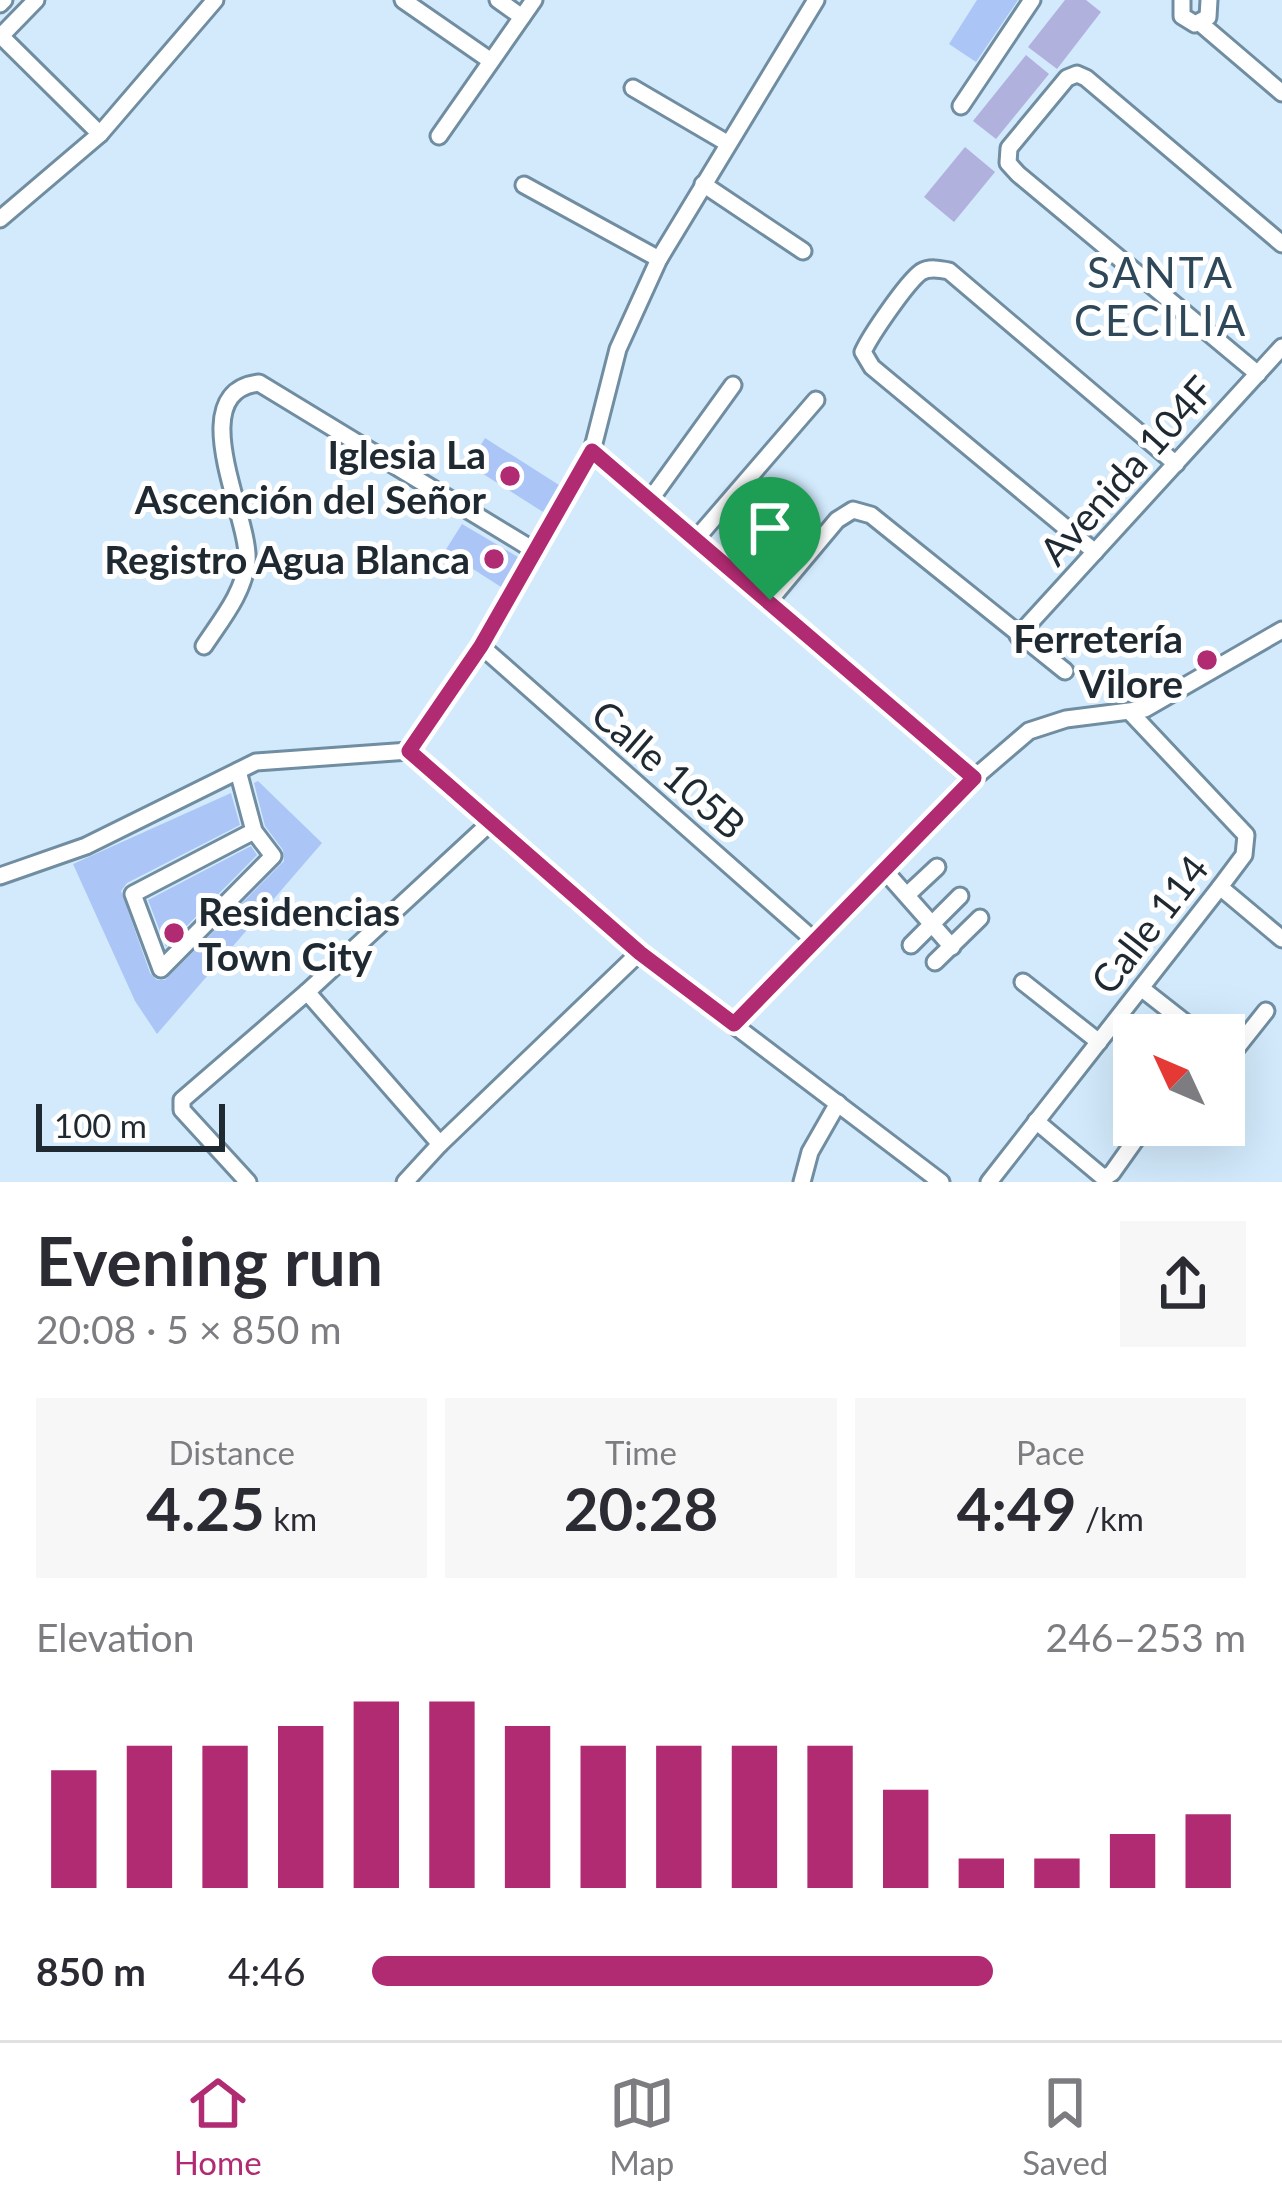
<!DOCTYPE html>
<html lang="en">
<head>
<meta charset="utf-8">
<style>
  :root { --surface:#fff; --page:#f7f7f7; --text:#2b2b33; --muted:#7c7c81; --line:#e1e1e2; --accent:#b02b71 }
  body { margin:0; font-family:Lato,sans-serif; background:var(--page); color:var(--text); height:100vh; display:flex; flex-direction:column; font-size:45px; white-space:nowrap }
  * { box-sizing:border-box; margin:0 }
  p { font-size:39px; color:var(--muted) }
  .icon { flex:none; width:66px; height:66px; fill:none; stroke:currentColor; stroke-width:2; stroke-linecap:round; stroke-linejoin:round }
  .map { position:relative; height:1182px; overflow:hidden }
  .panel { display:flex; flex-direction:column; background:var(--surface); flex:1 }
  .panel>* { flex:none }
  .needle { width:78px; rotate:314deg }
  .fabs { position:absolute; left:1113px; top:1014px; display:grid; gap:24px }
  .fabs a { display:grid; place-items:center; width:132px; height:132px; border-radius:0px; background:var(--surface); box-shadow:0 12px 48px #0002; font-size:60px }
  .scale { position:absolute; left:36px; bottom:30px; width:189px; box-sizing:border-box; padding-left:12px; border:6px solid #1e2931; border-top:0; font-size:33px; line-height:42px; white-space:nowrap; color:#1e2931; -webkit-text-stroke:9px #fff; paint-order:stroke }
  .pin { position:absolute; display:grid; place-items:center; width:102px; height:102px; color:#fff; margin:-123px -51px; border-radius:50% 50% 50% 0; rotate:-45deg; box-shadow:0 0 12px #0007 }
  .pin .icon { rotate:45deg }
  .round { display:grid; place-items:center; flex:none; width:126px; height:126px; border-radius:0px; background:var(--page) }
  .summary { display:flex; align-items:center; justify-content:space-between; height:204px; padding:0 36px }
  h1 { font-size:66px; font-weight:700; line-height:90px }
  .stats { display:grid; grid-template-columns:repeat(3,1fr); gap:18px; height:204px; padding:12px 36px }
  .stats div { display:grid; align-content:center; border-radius:0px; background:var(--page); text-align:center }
  .stats b { font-size:60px; font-weight:700 }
  .stats small { font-size:33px; font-weight:400 }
  .stats p { font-size:33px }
  .chart { height:336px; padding:24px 36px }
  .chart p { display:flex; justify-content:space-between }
  .chart svg { width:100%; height:216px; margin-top:12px; stroke:var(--accent); stroke-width:6 }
  ul { padding:0 36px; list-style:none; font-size:39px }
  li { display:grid; grid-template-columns:192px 144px 1fr; align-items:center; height:90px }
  li i { height:30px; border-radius:15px; background:var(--accent) }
  .dock { display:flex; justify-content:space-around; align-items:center; height:168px; border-top:3px solid var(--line); background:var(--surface); font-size:33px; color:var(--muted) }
  .dock a { display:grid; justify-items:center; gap:6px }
  .dock .current { color:var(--accent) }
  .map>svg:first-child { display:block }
  .green { fill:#b1b1de }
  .building { fill:#abc6f6 }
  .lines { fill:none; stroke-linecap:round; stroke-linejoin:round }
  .minor-casing { stroke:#708da1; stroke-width:21 }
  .minor { stroke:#fff; stroke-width:15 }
  .route-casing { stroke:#fff; stroke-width:24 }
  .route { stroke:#b02b71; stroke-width:15 }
  .poi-dot { fill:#b02b71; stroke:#fff; stroke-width:4.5 }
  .labels { text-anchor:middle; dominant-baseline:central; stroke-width:10; stroke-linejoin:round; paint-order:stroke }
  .poi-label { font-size:39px; font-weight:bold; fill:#1e2931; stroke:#fff; text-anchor:end }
  .street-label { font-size:39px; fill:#1e2931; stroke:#fff }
  .neighbourhood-label { font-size:42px; letter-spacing:3px; fill:#2e485a; stroke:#fff }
</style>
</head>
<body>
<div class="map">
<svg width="1282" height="1182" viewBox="0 0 1282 1182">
  <rect width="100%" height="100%" fill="#d2eafc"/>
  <g class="green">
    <path d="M 1065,0 L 1086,0 L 1101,12 L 1057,69 L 1028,47 Z"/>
    <path d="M 1026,55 L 1049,74 L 996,139 L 973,121 Z"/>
    <path d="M 965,147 L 995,172 L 954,222 L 924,197 Z"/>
  </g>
  <g class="building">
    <path d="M 977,0 L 1018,0 L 976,62 L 949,44 Z"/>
    <path d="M 485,438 L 559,485 L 543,512 L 469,465 Z"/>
    <path d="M 462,524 L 518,557 L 501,587 L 445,551 Z"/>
    <path d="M 258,781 L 322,843 L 157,1034 L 135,1001 L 73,864 L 231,793 L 240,825 L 127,883 L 121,891 L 150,973 L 157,980 L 165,980 L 284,861 L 283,850 L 265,826 L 254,783 Z"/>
    <path d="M 251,846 L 257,855 L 166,947 L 148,900 Z"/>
  </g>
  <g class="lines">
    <g class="minor-casing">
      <g id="minor">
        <path d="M 403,0 L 491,61"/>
        <path d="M 498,0 L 522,17"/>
        <path d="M 1182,0 L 1182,16 L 1195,24 L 1208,17 L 1209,0"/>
        <path d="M 0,4 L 4,0"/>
        <path d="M 1200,23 L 1282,93"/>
        <path d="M 0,35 L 100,134"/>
        <path d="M 0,37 L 36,0"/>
        <path d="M 633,88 L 727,143"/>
        <path d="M 961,106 L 1032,0"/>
        <path d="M 439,136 L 534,0"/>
        <path d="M 703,184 L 803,251"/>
        <path d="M 524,185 L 659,259"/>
        <path d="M 0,219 L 100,134 L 215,0"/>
        <path d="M 1258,374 L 1018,174 L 1008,163 L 1009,148 L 1067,78 L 1077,74 L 1086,78 L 1282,244"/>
        <path d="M 592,451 L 973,779"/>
        <path d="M 650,500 L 733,385"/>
        <path d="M 696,539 L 816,400"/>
        <path d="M 1095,552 L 872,367 L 863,352 C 870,336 907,282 921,272 C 929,267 940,269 949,271 L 1176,464"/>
        <path d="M 770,600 L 837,520 L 853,510 L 871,515 L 1065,671"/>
        <path d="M 1018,636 L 1282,347"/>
        <path d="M 204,646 C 221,620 244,593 247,561 C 251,519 181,392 259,383 L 535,551"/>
        <path d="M 481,646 L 815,941"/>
        <path d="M 409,751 L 639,953 L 941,1182"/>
        <path d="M 238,771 L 254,831 L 273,856 L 161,969 L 133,894 L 254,831"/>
        <path d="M 884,870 L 952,947"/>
        <path d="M 0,876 L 86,846 L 256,762 L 409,751 L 481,646 L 592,451 L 618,349 L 659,259 L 816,0"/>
        <path d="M 1220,887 L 1282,939"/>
        <path d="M 907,895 L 937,867"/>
        <path d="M 911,945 L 960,896"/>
        <path d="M 935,962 L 980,918"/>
        <path d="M 1023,982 L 1099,1042"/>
        <path d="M 1141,988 L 1201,1035"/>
        <path d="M 307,992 L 440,1144 L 639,953"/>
        <path d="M 734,1024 L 973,779 L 1029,731 L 1066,719 L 1145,709 L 1282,630"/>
        <path d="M 1224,1053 L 1235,1050 L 1266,1011"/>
        <path d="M 1036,1121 L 1104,1178 L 1112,1173 L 1146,1125"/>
        <path d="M 248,1182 L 182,1110 L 182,1100 L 307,992 L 491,822"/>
        <path d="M 405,1182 L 440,1144"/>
        <path d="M 802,1182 L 810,1152 L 838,1103"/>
        <path d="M 989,1182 L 1220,887 L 1244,855 L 1246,835 L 1131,713"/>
      </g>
    </g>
    <use href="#minor" class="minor"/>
  </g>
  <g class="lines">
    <g class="route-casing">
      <path id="route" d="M 592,451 L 974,778 L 734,1024 L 640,953 L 409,751 L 481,646 Z"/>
    </g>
    <use href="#route" class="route"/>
  </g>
  <g class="poi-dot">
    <circle cx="510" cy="476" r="12"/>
    <circle cx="494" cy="559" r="12"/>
    <circle cx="1207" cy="660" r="12"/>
    <circle cx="174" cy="933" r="12"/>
  </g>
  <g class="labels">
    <g class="poi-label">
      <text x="486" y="454">Iglesia La<tspan x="486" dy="45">Ascención del Señor</tspan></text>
      <text x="470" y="559">Registro Agua Blanca</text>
      <text x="1183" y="638">Ferretería<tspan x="1183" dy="45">Vilore</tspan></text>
      <text x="198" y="911" text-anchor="start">Residencias<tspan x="198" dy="45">Town City</tspan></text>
    </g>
    <g class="street-label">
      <text transform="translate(1126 470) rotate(-48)">Avenida 104F</text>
      <text transform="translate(669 769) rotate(41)">Calle 105B</text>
      <text transform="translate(1149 924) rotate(-52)">Calle 114</text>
    </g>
    <g class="neighbourhood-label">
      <text x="1161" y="272">SANTA<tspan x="1161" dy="48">CECILIA</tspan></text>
    </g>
  </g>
</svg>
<div class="fabs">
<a><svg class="needle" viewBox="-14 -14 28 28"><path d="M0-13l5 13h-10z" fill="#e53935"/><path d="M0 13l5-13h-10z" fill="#7c7c81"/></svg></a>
</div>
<div class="scale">100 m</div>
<div class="pin" style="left:770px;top:600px;background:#1e9e55"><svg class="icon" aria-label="arrive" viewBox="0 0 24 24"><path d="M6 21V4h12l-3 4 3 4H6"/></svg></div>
</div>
<section class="panel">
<div class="summary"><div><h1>Evening run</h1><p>20:08 · 5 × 850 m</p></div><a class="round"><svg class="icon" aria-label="share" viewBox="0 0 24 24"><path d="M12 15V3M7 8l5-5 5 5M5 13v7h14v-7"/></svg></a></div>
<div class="stats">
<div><p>Distance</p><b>4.25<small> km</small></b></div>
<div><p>Time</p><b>20:28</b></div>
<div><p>Pace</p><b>4:49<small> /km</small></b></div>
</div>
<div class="chart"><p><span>Elevation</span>246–253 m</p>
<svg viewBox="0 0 160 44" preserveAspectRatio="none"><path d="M5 44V20M15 44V15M25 44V15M35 44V11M45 44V6M55 44V6M65 44V11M75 44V15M85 44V15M95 44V15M105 44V15M115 44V24M125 44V38M135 44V38M145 44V33M155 44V29"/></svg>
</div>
<ul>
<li><b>850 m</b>4:46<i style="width:71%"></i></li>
</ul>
</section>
<nav class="dock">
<a class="current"><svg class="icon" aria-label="home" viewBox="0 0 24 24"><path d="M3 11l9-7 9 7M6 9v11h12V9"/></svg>Home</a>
<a><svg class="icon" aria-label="map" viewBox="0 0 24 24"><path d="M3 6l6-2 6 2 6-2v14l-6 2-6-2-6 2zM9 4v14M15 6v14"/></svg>Map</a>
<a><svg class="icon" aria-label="saved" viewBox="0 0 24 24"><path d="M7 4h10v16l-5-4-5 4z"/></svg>Saved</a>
</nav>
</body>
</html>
